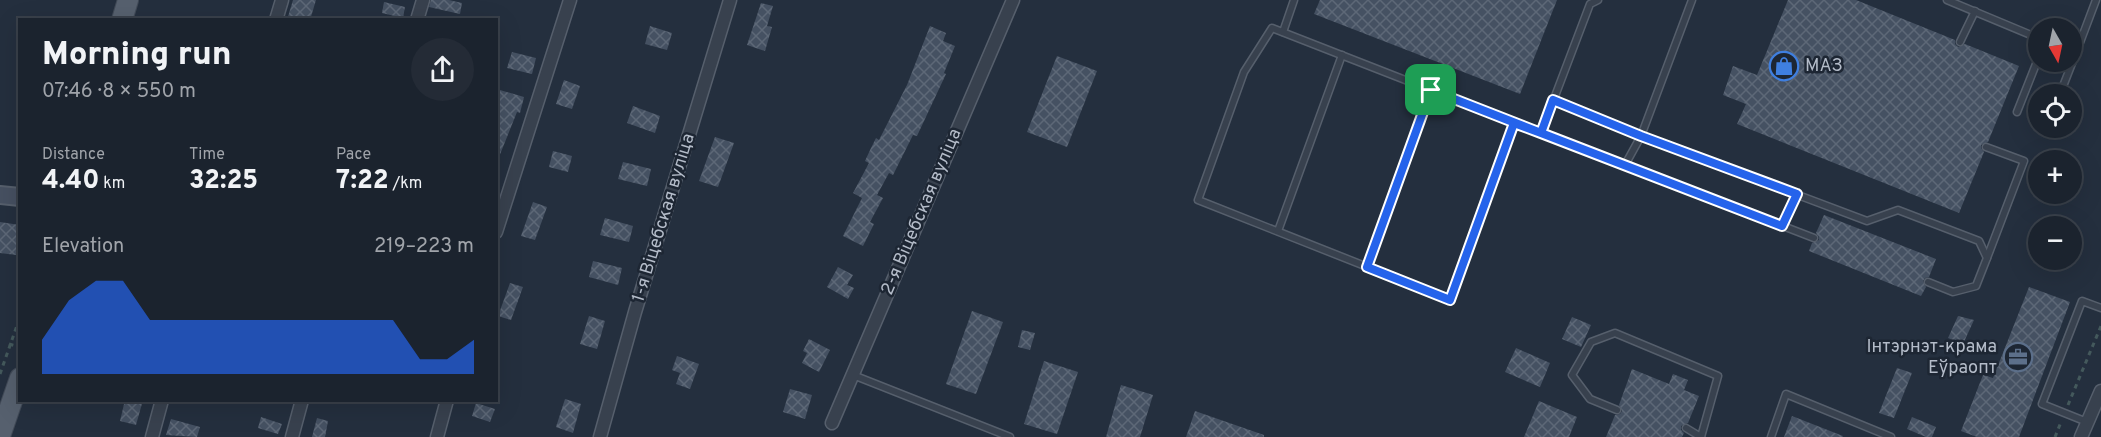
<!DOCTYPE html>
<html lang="en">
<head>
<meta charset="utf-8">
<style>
  :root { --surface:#1b232e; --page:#242b36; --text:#f1f3f6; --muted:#a0a4aa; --line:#39404a; --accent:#2563eb }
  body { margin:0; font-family:Overpass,sans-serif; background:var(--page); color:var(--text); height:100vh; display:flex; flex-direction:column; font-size:22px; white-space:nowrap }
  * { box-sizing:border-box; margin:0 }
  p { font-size:20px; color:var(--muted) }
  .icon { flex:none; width:33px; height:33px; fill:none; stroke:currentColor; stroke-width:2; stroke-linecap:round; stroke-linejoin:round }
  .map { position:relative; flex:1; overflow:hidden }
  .drawer { position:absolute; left:18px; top:18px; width:480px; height:384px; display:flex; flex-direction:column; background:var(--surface); border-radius:0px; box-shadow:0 6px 24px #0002,0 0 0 2px var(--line) }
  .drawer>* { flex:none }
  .needle { width:39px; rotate:171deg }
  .fabs { position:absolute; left:2028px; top:18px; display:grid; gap:12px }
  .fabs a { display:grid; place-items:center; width:54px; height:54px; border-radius:50%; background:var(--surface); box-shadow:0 6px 24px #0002,0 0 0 2px var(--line); font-size:30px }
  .pin { position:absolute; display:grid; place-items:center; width:51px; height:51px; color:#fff; margin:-26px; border-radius:12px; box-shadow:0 3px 9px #0006 }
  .round { display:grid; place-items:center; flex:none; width:63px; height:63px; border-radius:32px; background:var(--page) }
  .overview { display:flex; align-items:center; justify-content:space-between; height:102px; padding:0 24px }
  h1 { font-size:33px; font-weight:800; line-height:45px }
  .metrics { display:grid; grid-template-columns:repeat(3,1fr); gap:9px; height:102px; padding:6px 24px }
  .metrics div { display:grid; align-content:center }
  .metrics b { font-size:26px; font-weight:800 }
  .metrics small { font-size:16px; font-weight:400 }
  .metrics p { font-size:16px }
  .chart { height:168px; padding:12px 24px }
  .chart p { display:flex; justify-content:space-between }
  .chart svg { width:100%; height:108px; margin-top:6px; fill:var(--accent); opacity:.7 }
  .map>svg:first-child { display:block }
  .building { fill:url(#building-cross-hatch) }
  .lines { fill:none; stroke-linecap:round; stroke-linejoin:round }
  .lane-casing { stroke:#565f6c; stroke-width:9 }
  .street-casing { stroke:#565f6c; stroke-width:15 }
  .secondary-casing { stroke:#565f6c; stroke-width:20 }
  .primary-casing { stroke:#414a57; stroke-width:22 }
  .path { stroke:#44595c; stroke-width:3; stroke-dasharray:4.5 4.5; stroke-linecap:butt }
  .lane { stroke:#38414e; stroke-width:6 }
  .street { stroke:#38414e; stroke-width:12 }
  .secondary { stroke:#465061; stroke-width:16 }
  .primary { stroke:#56606e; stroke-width:20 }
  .route-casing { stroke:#fff; stroke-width:12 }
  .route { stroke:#2563eb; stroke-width:8 }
  .labels { text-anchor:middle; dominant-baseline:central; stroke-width:5; stroke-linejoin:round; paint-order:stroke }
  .poi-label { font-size:18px; fill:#b4bcc9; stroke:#1d2633; text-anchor:start }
  .street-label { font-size:18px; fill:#b4bcc9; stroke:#1d2633 }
</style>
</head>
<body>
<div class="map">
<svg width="2101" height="437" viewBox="0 0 2101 437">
  <defs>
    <pattern id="building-cross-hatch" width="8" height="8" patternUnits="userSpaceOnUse" patternTransform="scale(1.5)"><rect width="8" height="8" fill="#455162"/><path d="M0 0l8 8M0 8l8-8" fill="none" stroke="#5d6877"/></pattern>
  </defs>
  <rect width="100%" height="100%" fill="#242f3e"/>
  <g class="building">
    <path d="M 293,0 L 316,0 L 310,20 L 287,20 Z"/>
    <path d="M 431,0 L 449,0 L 462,3 L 460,14 L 429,7 Z"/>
    <path d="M 1320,0 L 1557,0 L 1520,94 L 1314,14 Z"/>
    <path d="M 1788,0 L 1856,0 L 1955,40 L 1955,44 L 1958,47 L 1965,44 L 2019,66 L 1988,142 L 1981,145 L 1981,148 L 1984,152 L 1959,213 L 1737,124 L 1746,104 L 1723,95 L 1733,66 L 1757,75 Z"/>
    <path d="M 384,2 L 405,7 L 403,18 L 382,13 Z"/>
    <path d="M 761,3 L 773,6 L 767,26 L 772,27 L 765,51 L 747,45 Z"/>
    <path d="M 650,26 L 672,33 L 667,50 L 645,44 Z"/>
    <path d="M 930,26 L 946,33 L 943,41 L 955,46 L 944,73 L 946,74 L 917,136 L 913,135 L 893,175 L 889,173 L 877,195 L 883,198 L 870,222 L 874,224 L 863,246 L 843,236 L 862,198 L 853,193 L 869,163 L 865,161 L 871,148 L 876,138 L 879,140 L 907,85 Z"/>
    <path d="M 512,52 L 536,58 L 532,74 L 507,68 Z"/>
    <path d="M 1057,56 L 1097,71 L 1067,147 L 1027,132 Z"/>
    <path d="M 564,80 L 580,86 L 572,109 L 556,104 Z"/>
    <path d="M 500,90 L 524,97 L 520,113 L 517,112 L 497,162 L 496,103 Z"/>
    <path d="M 633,106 L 660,116 L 655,133 L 627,123 Z"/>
    <path d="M 715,137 L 734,143 L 718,187 L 699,181 Z"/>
    <path d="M 553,151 L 572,156 L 568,172 L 549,167 Z"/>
    <path d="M 623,162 L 651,169 L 647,186 L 618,179 Z"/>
    <path d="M 533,202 L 547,207 L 535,240 L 521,236 Z"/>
    <path d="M 1824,215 L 1936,259 L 1929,277 L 1925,278 L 1923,281 L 1926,287 L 1921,296 L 1809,251 L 1812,243 L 1819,240 L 1819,237 L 1816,233 Z"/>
    <path d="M 605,218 L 633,226 L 629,242 L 600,235 Z"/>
    <path d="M 0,222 L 20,225 L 16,255 L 0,253 Z"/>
    <path d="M 593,261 L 622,268 L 618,285 L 589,277 Z"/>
    <path d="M 838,267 L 853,275 L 847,285 L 854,288 L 848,299 L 827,287 Z"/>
    <path d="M 510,283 L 523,287 L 511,320 L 498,316 Z"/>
    <path d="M 2029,287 L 2070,302 L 2019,437 L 1977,437 L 1961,431 L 1983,375 L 1993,378 Z"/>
    <path d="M 972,311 L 1003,322 L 976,394 L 946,384 Z"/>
    <path d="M 589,316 L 605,321 L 597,349 L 580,344 Z"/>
    <path d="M 1958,316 L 1974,320 L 1963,344 L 1948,338 Z"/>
    <path d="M 1572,317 L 1591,325 L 1581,347 L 1562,339 Z"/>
    <path d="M 1022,330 L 1035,333 L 1030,350 L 1018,347 Z"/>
    <path d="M 809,339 L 830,350 L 819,372 L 802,363 L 807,353 L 803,351 Z"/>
    <path d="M 1516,348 L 1550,363 L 1540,387 L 1505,372 Z"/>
    <path d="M 677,356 L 699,364 L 690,389 L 676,384 L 680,373 L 672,370 Z"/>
    <path d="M 1044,361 L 1078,372 L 1057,434 L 1024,424 Z"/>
    <path d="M 1897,368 L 1912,373 L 1894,418 L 1879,413 Z"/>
    <path d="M 1632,369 L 1669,384 L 1673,374 L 1688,380 L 1684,390 L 1699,396 L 1688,423 L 1681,426 L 1681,430 L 1684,433 L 1682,437 L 1606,437 L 1615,415 L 1620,414 L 1622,411 L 1619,405 Z"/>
    <path d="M 1121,385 L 1153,395 L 1140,437 L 1106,437 Z"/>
    <path d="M 790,389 L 812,395 L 805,419 L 783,412 Z"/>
    <path d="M 565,399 L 581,404 L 573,433 L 556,427 Z"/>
    <path d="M 125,400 L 143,400 L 136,425 L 120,421 Z"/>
    <path d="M 1539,401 L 1577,417 L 1569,437 L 1524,437 Z"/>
    <path d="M 476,403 L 495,409 L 490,422 L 472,416 Z"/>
    <path d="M 1195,411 L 1264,435 L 1264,437 L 1186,437 Z"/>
    <path d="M 1792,416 L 1843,436 L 1842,437 L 1784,437 Z"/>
    <path d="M 261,417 L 282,424 L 278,434 L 258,428 Z"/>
    <path d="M 1912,417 L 1936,427 L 1932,437 L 1926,437 L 1907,429 Z"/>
    <path d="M 317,418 L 328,421 L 325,437 L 312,437 Z"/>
    <path d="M 171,419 L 200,427 L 197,437 L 166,435 Z"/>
  </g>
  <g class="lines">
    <g class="lane-casing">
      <g id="lane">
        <path d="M 1947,0 L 2038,38"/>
        <path d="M 1283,32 L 1294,0"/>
        <path d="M 1960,42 L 1975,11"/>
        <path d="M 2076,53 L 2096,0"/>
        <path d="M 2060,94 L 2076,53 L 2072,52"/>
        <path d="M 1553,100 L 1641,136 L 1867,221 L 1898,210 L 1979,241 L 1987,258 L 1976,286 L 1953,292 L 1928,282"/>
        <path d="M 2017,112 L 2038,59"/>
        <path d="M 1514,123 L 1451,300 L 1198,200 L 1244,72 L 1272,28 L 1541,133 L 1590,4 L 1598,0"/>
        <path d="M 1541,133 L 1814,238"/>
        <path d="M 1986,147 L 2024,161 L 1987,258"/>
        <path d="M 1625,165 L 1641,136 L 1692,0"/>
        <path d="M 1782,226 L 1797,194"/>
        <path d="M 1278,231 L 1342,55"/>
        <path d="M 1367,267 L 1431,90"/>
        <path d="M 853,375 L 1010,437"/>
        <path d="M 1617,410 L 1590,399 L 1572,375 L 1591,342 L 1615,333 L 1718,376 L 1701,437"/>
        <path d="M 2087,422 L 2042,404 L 2082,301 L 2101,308"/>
        <path d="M 1686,428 L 1701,437"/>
        <path d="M 1771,437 L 1786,394 L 1891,437"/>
      </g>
    </g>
    <g class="street-casing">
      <g id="street">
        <path d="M 276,20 L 282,0"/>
        <path d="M 417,20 L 423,0"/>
        <path d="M 496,232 L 570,0"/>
        <path d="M 832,423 L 1013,0"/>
        <path d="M 152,437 L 162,400"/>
        <path d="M 292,437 L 302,400"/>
        <path d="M 437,437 L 447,400"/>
        <path d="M 600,437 L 635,312 L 730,0"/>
        <path d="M 2081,437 L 2101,391"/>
      </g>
    </g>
    <g class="secondary-casing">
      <path id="secondary" d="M 0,195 L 20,197"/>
    </g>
    <g class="primary-casing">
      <g id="primary">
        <path d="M 122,20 L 128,0"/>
        <path d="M 0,436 L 20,378"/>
      </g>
    </g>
    <g class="path">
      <path d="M 9,344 L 20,347"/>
      <path d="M 0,374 L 20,317"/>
      <path d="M 2068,405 L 2101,326"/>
      <path d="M 2055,437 L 2061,422"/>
    </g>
    <use href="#lane" class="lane"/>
    <use href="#street" class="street"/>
    <use href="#secondary" class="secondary"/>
    <use href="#primary" class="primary"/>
  </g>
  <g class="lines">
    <g class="route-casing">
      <path id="route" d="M 1431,90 L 1367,267 L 1450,300 L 1514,123 L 1541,133 L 1782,226 L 1797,194 L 1641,136 L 1553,100 L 1541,133 L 1431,90"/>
    </g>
    <use href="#route" class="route"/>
  </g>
  <defs>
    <g id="shop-ring" transform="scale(1.5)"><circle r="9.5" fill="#1d2633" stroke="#3f7fe0" stroke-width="1.5"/><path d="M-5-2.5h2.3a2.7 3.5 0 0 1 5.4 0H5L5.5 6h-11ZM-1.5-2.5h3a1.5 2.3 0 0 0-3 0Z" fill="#3f7fe0"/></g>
    <g id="office-ring" transform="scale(1.5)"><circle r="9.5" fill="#1d2633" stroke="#5c6f8a" stroke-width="1.5"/><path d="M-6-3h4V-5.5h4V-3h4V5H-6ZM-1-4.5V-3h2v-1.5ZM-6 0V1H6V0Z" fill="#5c6f8a"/></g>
  </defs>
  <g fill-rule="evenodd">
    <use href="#shop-ring" x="1784" y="66"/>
    <use href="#office-ring" x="2018" y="357"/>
  </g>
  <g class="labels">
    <g class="poi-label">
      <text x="1805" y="66">МАЗ</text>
      <text x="1997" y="347" text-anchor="end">Інтэрнэт-крама<tspan x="1997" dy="21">Еўраопт</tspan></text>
    </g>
    <g class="street-label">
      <text transform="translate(922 212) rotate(-67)">2-я Віцебская вуліца</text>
      <text transform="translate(664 218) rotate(-73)">1-я Віцебская вуліца</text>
    </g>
  </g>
</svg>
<div class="fabs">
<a><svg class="needle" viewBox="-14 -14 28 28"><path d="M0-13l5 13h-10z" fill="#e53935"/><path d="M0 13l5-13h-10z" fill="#a0a4aa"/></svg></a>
<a><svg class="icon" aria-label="locate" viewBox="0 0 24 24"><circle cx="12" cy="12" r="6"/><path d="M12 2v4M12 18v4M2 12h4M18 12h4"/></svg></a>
<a>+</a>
<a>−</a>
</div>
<div class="pin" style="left:1431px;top:90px;background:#1e9e55"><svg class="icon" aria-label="arrive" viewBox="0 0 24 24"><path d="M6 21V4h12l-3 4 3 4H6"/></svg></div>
<section class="drawer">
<div class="overview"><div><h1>Morning run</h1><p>07:46 · 8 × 550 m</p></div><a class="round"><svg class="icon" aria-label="share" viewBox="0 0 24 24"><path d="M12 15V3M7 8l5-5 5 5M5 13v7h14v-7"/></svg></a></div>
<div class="metrics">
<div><p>Distance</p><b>4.40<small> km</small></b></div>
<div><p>Time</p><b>32:25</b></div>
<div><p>Pace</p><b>7:22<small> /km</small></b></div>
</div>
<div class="chart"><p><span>Elevation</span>219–223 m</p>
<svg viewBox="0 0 160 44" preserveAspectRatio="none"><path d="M0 44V30L10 14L20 6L30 6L40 22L50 22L60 22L70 22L80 22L90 22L100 22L110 22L120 22L130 22L140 38L150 38L160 30V44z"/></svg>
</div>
</section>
</div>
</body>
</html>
